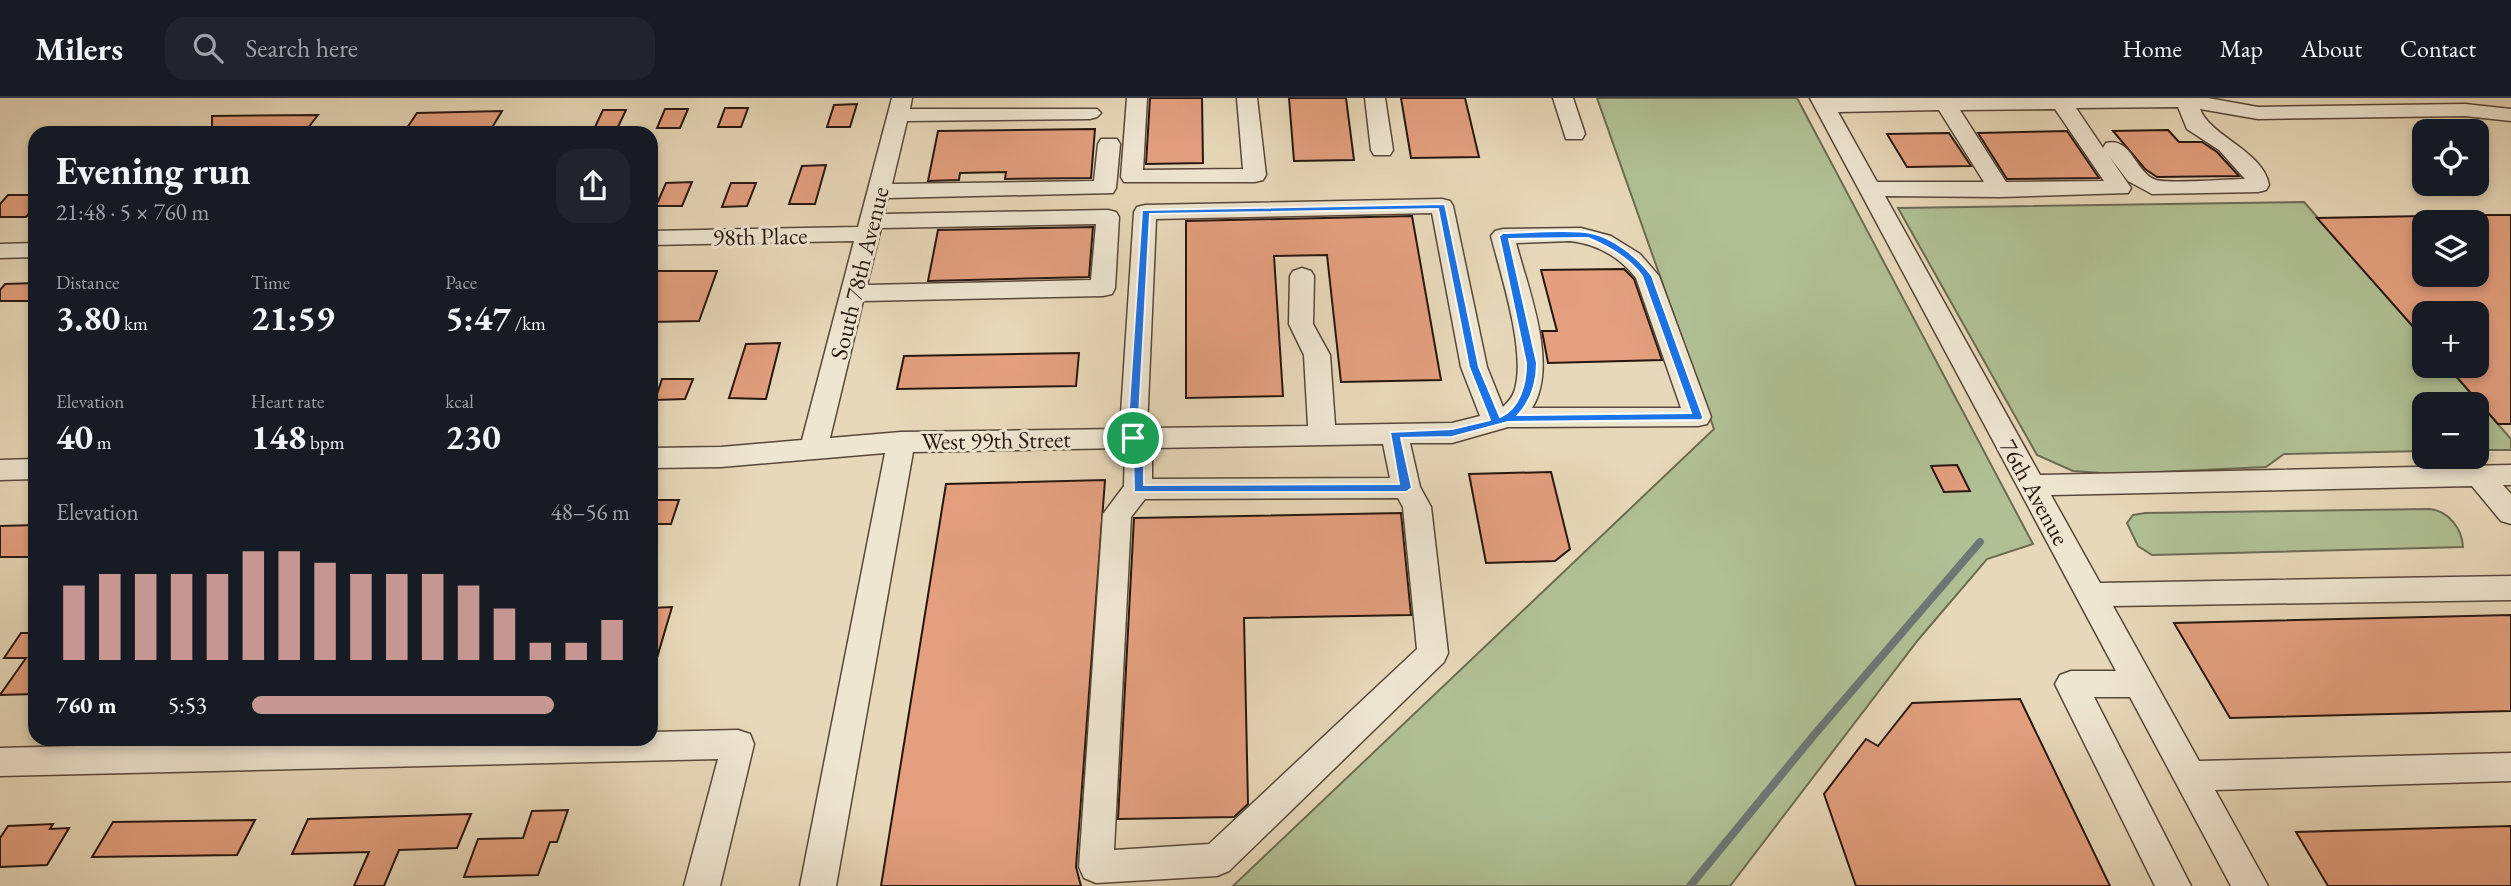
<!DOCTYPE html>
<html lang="en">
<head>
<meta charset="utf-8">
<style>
  :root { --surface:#171b24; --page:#20242c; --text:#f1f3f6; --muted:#9ea1a6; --line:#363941; --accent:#c59692 }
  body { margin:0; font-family:"EB Garamond",serif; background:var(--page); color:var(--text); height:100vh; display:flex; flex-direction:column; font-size:26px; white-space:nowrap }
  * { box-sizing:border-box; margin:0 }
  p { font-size:23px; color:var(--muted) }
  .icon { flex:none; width:38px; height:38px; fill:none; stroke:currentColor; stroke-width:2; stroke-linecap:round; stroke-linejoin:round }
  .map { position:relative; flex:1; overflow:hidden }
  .panel { position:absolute; left:28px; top:28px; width:630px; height:620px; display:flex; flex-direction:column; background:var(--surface); border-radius:21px; box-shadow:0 4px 10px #0003 }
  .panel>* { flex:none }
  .buttons { position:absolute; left:2412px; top:21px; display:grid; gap:14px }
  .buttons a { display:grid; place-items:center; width:77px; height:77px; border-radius:14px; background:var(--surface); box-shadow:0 4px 10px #0003; font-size:35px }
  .pin { position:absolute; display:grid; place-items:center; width:60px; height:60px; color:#fff; margin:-30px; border:4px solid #fff; border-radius:50%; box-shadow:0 2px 7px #0007 }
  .round { display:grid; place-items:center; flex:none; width:74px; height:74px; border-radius:21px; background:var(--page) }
  .headline { display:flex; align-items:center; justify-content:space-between; height:119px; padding:0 28px }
  h1 { font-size:38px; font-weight:700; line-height:52px }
  .figures { display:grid; grid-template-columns:repeat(3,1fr); gap:10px; height:119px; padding:7px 28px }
  .figures div { display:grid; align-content:center }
  .figures b { font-size:35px; font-weight:700 }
  .figures small { font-size:19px; font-weight:400 }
  .figures p { font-size:19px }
  .chart { height:196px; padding:14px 28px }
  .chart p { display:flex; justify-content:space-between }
  .chart svg { width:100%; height:126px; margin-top:7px; stroke:var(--accent); stroke-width:6 }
  ul { padding:0 28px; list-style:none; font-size:23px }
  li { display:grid; grid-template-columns:112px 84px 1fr; align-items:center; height:52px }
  li i { height:18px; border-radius:9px; background:var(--accent) }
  header { display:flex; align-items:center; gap:42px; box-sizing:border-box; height:98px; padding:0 35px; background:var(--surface); border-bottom:2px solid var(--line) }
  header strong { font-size:33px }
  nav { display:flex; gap:38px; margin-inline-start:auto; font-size:24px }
  .search { width:490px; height:63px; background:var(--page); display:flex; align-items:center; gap:18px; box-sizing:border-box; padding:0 24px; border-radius:21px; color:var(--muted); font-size:26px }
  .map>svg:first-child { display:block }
  .green { fill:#b0c094; stroke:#6c6c52; stroke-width:2 }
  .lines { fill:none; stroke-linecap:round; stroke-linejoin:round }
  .stream { stroke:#6d7776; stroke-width:8 }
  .building { fill:#e39f7e; stroke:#271710; stroke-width:2 }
  .minor-casing { stroke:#57473a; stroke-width:3 }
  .minor { fill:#efe6d2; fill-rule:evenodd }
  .route { fill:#1a73e8; stroke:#fff; stroke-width:2; fill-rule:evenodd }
  .labels { text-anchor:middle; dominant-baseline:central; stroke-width:6; stroke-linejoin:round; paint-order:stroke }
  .street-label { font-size:24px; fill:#271710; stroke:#efe6d2 }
</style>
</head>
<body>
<header>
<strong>Milers</strong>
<div class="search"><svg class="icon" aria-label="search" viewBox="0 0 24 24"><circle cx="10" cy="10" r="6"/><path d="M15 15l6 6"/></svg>Search here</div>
<nav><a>Home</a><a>Map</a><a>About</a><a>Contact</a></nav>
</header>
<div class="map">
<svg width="2511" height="788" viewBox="0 0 2511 788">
  <rect width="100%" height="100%" fill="#e7d8b9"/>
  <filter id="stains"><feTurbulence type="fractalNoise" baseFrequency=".00286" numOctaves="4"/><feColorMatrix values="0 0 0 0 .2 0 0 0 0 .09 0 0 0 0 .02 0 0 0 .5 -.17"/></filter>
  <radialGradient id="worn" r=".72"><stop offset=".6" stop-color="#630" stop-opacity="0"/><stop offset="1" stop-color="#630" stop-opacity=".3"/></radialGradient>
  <g class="green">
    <path d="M 1597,0 L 1797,0 L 2033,446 L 1987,461 L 1918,542 L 1730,788 L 1233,788 L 1714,331 Z"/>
    <path d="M 2304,104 L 2424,241 L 2424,268 L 2447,268 L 2511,341 L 2511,352 L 2476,352 L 2476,306 L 2424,306 L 2424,353 L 2284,356 L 2266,369 L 2115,376 L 2073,373 L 2037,357 L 1898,110 Z"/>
    <path d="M 2430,411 C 2448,413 2462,430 2463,449 L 2152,457 L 2138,448 L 2127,425 L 2133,417 L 2145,415 Z"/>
  </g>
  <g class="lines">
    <path class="stream" d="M 1690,788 L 1814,637 L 1980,444"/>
  </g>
  <g class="building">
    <path d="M 1150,0 L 1202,0 L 1203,65 L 1146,66 Z"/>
    <path d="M 1289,0 L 1346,0 L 1354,62 L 1294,63 Z"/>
    <path d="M 1401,0 L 1465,0 L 1479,59 L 1411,60 Z"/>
    <path d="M 857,6 L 850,29 L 827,29 L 834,7 Z"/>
    <path d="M 725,10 L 748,10 L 741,29 L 718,29 Z"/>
    <path d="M 665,11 L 688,11 L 680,30 L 657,30 Z"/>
    <path d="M 603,12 L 626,12 L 617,31 L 594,31 Z"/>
    <path d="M 502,13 L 490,33 L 405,33 L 417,15 Z"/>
    <path d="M 318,17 L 304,35 L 212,35 L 212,18 Z"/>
    <path d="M 1095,31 L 1091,80 L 1005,81 L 1006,74 L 960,75 L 959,82 L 928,83 L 938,33 Z"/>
    <path d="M 2168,32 L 2179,44 L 2202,44 L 2217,54 L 2239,78 L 2157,79 L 2145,71 L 2113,33 Z"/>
    <path d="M 2067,33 L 2099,80 L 2007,81 L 1978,35 Z"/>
    <path d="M 1949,35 L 1971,68 L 1907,69 L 1887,36 Z"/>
    <path d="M 826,67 L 815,106 L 789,106 L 802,68 Z"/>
    <path d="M 692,84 L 682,108 L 656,108 L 666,85 Z"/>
    <path d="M 731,85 L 756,85 L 747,108 L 722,109 Z"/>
    <path d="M 8,97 L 35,97 L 35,109 L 26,119 L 0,119 L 0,106 Z"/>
    <path d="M 2476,117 L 2511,117 L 2511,326 L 2498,326 L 2447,268 L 2476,268 L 2476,215 L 2424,215 L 2424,241 L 2317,120 L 2424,118 L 2424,177 L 2476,177 Z"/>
    <path d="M 1412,118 L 1441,282 L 1341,284 L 1327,157 L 1274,158 L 1283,298 L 1186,300 L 1186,123 Z"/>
    <path d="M 1093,129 L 1089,179 L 928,183 L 938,132 Z"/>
    <path d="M 1624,171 L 1634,181 L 1662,262 L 1548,265 L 1542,233 L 1557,233 L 1541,172 Z"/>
    <path d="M 651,173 L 717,173 L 699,223 L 651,224 Z"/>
    <path d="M 35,185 L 35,203 L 0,203 L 0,192 L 5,186 Z"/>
    <path d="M 780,245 L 766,301 L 729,300 L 746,246 Z"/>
    <path d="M 1079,255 L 1076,288 L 897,291 L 904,258 Z"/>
    <path d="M 662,281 L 693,281 L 685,301 L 655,302 Z"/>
    <path d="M 1957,367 L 1970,393 L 1944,394 L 1931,368 Z"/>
    <path d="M 1551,374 L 1570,451 L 1555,463 L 1486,465 L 1469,376 Z"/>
    <path d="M 1105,382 L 1076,769 L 1081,788 L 881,788 L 946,386 Z"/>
    <path d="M 651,402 L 679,402 L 671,426 L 651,426 Z"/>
    <path d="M 1401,415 L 1411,517 L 1244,520 L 1248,706 L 1234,719 L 1118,721 L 1134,420 Z"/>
    <path d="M 35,427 L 35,459 L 0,459 L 0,428 Z"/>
    <path d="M 672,509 L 656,563 L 651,562 L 651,510 Z"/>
    <path d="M 2511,517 L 2511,613 L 2230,620 L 2174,525 Z"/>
    <path d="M 21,535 L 35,535 L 35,596 L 0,597 L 26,560 L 4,560 Z"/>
    <path d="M 2020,601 L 2110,788 L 1856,788 L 1824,696 L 1866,641 L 1878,648 L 1912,605 Z"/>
    <path d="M 568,712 L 557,744 L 550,744 L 538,777 L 464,779 L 478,741 L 523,740 L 532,713 Z"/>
    <path d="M 471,716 L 457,750 L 399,752 L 384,788 L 354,788 L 369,754 L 292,756 L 308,721 Z"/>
    <path d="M 255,722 L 237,757 L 92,759 L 113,724 Z"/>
    <path d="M 53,726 L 50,731 L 69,730 L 47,767 L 0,769 L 0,740 L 8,728 Z"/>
    <path d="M 2511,728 L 2511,788 L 2328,788 L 2296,734 Z"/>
  </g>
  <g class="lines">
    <g class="minor-casing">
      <g id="minor">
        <path d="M 892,0 L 912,0 L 910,11 L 1097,11 L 1101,15 L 1097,19 L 1090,21 L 907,23 L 892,86 L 1094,83 L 1098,46 L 1101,41 L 1117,41 L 1120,46 L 1116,90 L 1113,95 L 888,100 L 884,116 L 1108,112 L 1116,114 L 1119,119 L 1115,190 L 1112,196 L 1103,198 L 863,203 L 830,340 L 901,334 L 1120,331 L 1134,114 L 1137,109 L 1145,107 L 1442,101 L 1450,103 L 1453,108 L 1487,269 L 1503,309 C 1508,304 1513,299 1515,291 C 1526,253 1501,177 1491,138 L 1495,133 L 1503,131 L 1581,130 L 1611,138 L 1640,156 L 1659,178 L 1711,319 L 1707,326 L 1698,328 L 1508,329 L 1452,345 L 1410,345 L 1420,389 L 1431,409 L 1448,555 L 1444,564 L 1229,773 L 1217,778 L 1096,785 L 1084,780 L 1079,769 L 1103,416 L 1124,388 L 1125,350 L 913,354 L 836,788 L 800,788 L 885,355 L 721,369 L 651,370 L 651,350 L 721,349 L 802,342 L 854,143 L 651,147 L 651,133 L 858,129 ZM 1432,115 L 1461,269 L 1480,318 L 1452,325 L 1335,327 L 1330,257 L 1313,226 L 1314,178 L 1311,173 L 1302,170 L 1293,173 L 1290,178 L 1289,226 L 1304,257 L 1308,328 L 1147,330 L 1156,121 ZM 1096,126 L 1091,182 L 867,187 L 881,130 ZM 1570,143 C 1596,146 1619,158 1636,180 L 1681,310 L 1532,310 C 1559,267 1528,191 1516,145 ZM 1383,346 L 1390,380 L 1152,381 L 1152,350 ZM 1398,400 L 1403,409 L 1417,551 L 1209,746 L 1114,752 L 1131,419 L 1145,401 Z"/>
        <path d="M 1127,0 L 1147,0 L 1143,72 L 1243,71 L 1237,0 L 1257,0 L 1266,77 L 1263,82 L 1255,84 L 1124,84 L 1121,79 Z"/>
        <path d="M 1365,0 L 1385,0 L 1393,52 L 1390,57 L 1374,57 L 1371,52 Z"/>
        <path d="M 1553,0 L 1573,0 L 1585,36 L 1582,41 L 1566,41 Z"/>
        <path d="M 1810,0 L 2208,0 L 2258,9 L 2465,6 L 2511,11 L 2511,23 L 2465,18 L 2258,21 L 2200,11 C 2210,38 2264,54 2269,87 L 2266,92 L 2258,94 L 2152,96 L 2128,83 L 2109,58 L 2131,90 L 2128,95 L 2000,99 L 1885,98 L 2040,377 L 2511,367 L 2511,387 L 2503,387 L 2511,396 L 2511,426 L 2501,423 L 2472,388 L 2051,397 L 2100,485 L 2511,478 L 2511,502 L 2113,508 L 2199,663 L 2511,655 L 2511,683 L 2215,692 L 2268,788 L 2231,788 L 2130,599 L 2094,599 L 2191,788 L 2155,788 L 2055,586 L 2060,577 L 2071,573 L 2116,573 ZM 2178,9 L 2187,31 L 2219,52 L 2245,81 C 2229,81 2169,86 2156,82 C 2135,75 2132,39 2106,45 L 2103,50 L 2076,10 ZM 2055,11 L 2104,83 L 2006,84 L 1960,12 ZM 1939,12 L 1984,84 L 1877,84 L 1838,14 Z"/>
        <path d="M 35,145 L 35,159 L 0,160 L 0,146 Z"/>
        <path d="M 35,361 L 35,381 L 0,382 L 0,362 Z"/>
        <path d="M 738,632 L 750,636 L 754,646 L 720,788 L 684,788 L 718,661 L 0,678 L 0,650 L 379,640 L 651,640 L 651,634 Z"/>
      </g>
    </g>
    <use href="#minor" class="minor"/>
  </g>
  <path class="route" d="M 1445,106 L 1479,269 L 1500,319 C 1520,310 1526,286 1526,265 L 1499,138 L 1503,135 C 1528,135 1568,130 1591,135 C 1613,139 1639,160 1652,178 L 1703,319 L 1702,322 L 1508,324 L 1452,339 L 1401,340 L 1412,390 L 1406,394 L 1134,394 L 1133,344 L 1127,340 L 1142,112 ZM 1438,111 L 1469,269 L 1490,322 L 1452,331 L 1390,334 L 1399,386 L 1144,387 L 1144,340 L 1138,336 L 1150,116 ZM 1588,140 C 1607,148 1630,161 1642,178 L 1691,315 L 1518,317 C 1532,302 1537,285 1537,265 L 1509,141 Z"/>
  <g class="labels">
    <g class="street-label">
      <text transform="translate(760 138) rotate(-1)">98th Place</text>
      <text transform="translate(859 175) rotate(-76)">South 78th Avenue</text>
      <text transform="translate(996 342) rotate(-1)">West 99th Street</text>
      <text transform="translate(2035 394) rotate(61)">76th Avenue</text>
    </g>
  </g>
  <rect width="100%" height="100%" filter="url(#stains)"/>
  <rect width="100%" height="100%" fill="url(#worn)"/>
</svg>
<div class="buttons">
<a><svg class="icon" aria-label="locate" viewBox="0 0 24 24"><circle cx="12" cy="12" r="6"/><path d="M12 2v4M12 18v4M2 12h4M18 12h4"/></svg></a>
<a><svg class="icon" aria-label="layers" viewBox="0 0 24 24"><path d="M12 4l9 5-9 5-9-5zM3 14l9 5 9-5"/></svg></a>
<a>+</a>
<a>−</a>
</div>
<div class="pin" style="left:1133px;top:340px;background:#1e9e55"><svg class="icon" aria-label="arrive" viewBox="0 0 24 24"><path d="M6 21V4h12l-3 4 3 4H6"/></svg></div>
<section class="panel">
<div class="headline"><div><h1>Evening run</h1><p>21:48 · 5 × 760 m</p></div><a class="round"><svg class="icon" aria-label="share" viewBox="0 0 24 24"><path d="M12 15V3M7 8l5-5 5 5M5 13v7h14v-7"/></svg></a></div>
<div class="figures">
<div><p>Distance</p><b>3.80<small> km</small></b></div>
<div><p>Time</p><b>21:59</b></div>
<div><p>Pace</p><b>5:47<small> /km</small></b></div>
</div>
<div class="figures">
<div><p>Elevation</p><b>40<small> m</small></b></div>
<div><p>Heart rate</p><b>148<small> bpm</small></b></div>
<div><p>kcal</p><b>230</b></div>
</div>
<div class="chart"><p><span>Elevation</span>48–56 m</p>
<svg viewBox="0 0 160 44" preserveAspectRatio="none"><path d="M5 44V18M15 44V14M25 44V14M35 44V14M45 44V14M55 44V6M65 44V6M75 44V10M85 44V14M95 44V14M105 44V14M115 44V18M125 44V26M135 44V38M145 44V38M155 44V30"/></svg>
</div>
<ul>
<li><b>760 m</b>5:53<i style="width:80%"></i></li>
</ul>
</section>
</div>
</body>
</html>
